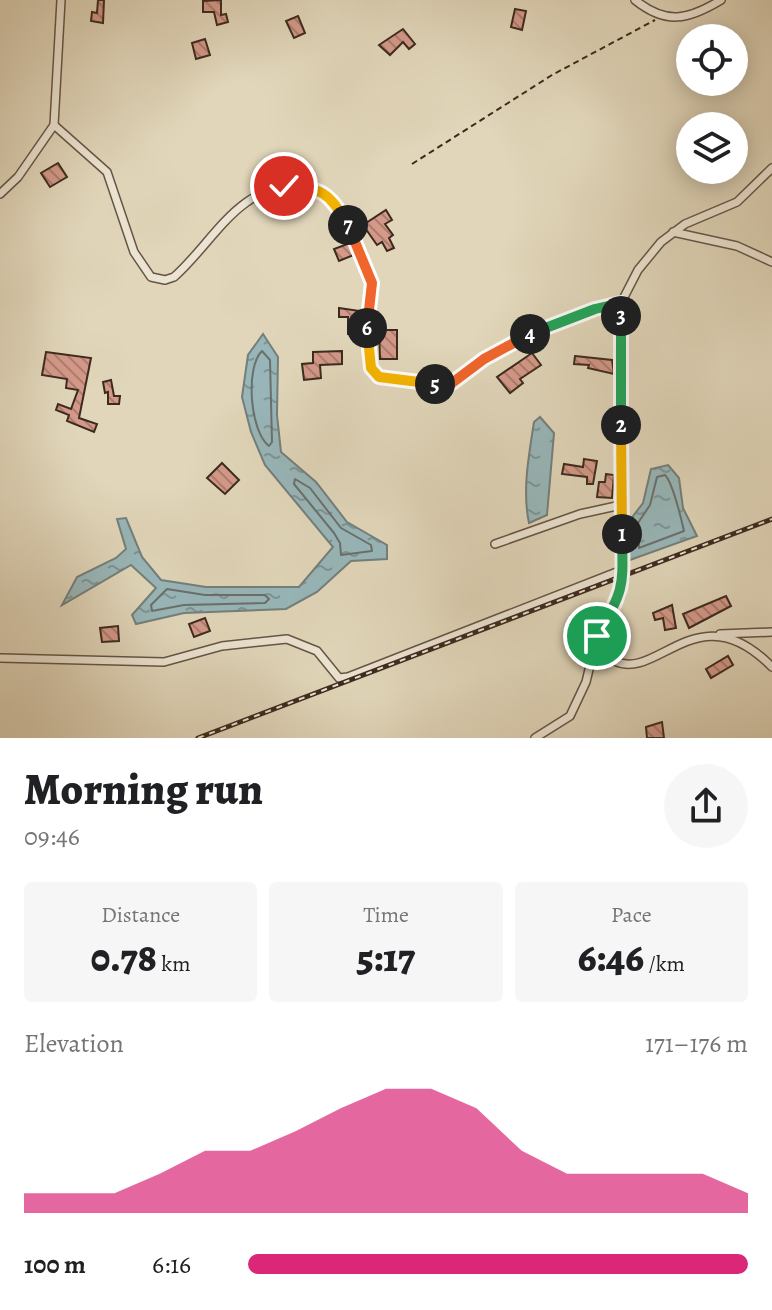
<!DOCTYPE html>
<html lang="en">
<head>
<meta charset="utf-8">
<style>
  :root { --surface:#fff; --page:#f6f6f6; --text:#202124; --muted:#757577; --accent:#db2777 }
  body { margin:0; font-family:Alegreya,serif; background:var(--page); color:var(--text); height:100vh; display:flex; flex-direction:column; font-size:30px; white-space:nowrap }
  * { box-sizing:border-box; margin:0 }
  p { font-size:26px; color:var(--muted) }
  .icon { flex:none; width:44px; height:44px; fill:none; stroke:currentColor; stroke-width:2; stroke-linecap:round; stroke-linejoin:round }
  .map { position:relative; height:738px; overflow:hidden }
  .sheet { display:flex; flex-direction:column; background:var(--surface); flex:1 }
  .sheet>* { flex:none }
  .controls { position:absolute; left:676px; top:24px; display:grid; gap:16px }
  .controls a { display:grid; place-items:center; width:72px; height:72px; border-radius:50%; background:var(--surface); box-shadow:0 4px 20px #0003; font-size:40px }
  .pin { position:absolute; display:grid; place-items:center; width:68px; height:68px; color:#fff; margin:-34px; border:4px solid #fff; border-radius:50%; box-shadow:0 2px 8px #0007 }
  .km { position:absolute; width:40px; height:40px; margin:-20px; border-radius:50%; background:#222; color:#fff; font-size:22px; line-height:40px; text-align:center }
  .round { display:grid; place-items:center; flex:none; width:84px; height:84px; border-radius:42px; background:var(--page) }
  .head { display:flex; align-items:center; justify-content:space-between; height:136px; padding:0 24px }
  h1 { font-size:44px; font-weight:800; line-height:60px }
  .stats { display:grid; grid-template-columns:repeat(3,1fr); gap:12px; height:136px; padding:8px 24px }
  .stats div { display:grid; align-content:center; border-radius:8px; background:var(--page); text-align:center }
  .stats b { font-size:40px; font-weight:800 }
  .stats small { font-size:22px; font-weight:400 }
  .stats p { font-size:22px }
  .chart { height:224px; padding:16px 24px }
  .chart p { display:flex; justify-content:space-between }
  .chart svg { width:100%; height:144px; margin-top:8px; fill:var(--accent); opacity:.7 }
  ul { padding:0 24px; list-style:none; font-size:26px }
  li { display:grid; grid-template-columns:128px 96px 1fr; align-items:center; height:60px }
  li i { height:20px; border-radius:10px; background:var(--accent) }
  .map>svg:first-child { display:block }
  .water { fill:url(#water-ripples); stroke:#747f7c; stroke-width:2 }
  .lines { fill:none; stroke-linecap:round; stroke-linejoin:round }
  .shore { stroke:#6a706c; stroke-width:2 }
  .building { fill:url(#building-back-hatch); stroke:#3d2a1f; stroke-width:2 }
  .street-casing { stroke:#665546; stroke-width:10 }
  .path { stroke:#3d2a1f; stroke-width:2; stroke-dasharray:6 4; stroke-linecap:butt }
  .street { stroke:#ece4d2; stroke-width:7 }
  .rail-casing { stroke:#3d2a1f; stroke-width:5 }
  .rail { stroke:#ece4d2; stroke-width:2; stroke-dasharray:6; stroke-linecap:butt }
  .split-1-casing { stroke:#fff; stroke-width:16 }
  .split-2-casing { stroke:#fff; stroke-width:16 }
  .split-3-casing { stroke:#fff; stroke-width:16 }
  .split-4-casing { stroke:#fff; stroke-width:16 }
  .split-5-casing { stroke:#fff; stroke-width:16 }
  .split-6-casing { stroke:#fff; stroke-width:16 }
  .split-7-casing { stroke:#fff; stroke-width:16 }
  .split-8-casing { stroke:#fff; stroke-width:16 }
  .split-1 { stroke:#22a559; stroke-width:10 }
  .split-2 { stroke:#f5b400; stroke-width:10 }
  .split-3 { stroke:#22a559; stroke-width:10 }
  .split-4 { stroke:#22a559; stroke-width:10 }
  .split-5 { stroke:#f0652b; stroke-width:10 }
  .split-6 { stroke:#f5b400; stroke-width:10 }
  .split-7 { stroke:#f0652b; stroke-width:10 }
  .split-8 { stroke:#f5b400; stroke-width:10 }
</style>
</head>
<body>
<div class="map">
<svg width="772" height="738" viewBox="0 0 772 738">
  <defs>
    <pattern id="water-ripples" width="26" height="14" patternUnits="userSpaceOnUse" patternTransform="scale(2)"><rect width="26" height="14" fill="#98b7ba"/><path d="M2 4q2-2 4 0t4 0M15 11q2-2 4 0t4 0" fill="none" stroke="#7d9597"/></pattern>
    <pattern id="building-back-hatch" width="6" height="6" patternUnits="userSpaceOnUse" patternTransform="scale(2)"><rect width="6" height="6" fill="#d49989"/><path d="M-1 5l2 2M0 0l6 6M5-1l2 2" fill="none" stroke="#ad7d6f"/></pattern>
  </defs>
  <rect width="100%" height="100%" fill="#e1d6ba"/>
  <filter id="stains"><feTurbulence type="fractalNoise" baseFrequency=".0025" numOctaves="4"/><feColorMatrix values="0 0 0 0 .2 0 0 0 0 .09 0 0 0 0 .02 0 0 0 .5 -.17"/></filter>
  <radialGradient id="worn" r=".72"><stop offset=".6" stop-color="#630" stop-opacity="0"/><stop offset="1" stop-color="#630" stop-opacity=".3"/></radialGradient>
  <g class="water">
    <path d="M 263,334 L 278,357 L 277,415 L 281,452 L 316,482 L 347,522 L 387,545 L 387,559 L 351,561 L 317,592 L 286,609 L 184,613 L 136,624 L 132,615 L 156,588 L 131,565 L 62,605 L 77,577 L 116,558 L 126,549 L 117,519 L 126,518 L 142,557 L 161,580 L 206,587 L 299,587 L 333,547 L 265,465 L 251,432 L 242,397 L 248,355 Z"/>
    <path d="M 540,417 L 554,433 L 547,515 L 529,523 C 522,490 529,455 534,422 Z"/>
    <path d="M 668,465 L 679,478 L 683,508 L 697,536 L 627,561 L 630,520 L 643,503 L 651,469 Z"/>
  </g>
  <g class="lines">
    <g class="shore">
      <path d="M 262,351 L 270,360 L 272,442 L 269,446 C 250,432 245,367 262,351 Z"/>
      <path d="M 665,475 C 673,483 681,518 684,531 L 639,548 L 638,523 L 650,505 L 657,477 Z"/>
      <path d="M 295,479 L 310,488 L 341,528 L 371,545 L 372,551 L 341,555 L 340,543 L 334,533 L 294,484 Z"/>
      <path d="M 167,589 L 205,595 L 265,595 L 269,599 L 265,603 L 184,605 L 152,611 L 151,605 Z"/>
    </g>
  </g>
  <g class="building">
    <path d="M 98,0 L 104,0 L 103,23 L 91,21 L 92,12 L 97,13 Z"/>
    <path d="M 221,0 L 221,15 L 226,14 L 228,22 L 217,25 L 214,12 L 203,12 L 203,1 Z"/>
    <path d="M 515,9 L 526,11 L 522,30 L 511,27 Z"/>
    <path d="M 298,16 L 305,33 L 294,38 L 286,21 Z"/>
    <path d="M 403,29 L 415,44 L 409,49 L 403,42 L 390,55 L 379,45 Z"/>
    <path d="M 205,39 L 210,55 L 196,59 L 192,43 Z"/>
    <path d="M 58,163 L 67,177 L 50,187 L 41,173 Z"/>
    <path d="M 386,210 L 392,220 L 385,224 L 393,235 L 389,238 L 394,248 L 387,251 L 382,242 L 377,245 L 363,225 Z"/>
    <path d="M 350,243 L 356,254 L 339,261 L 334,249 Z"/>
    <path d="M 339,308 L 360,311 L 360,334 L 348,334 L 348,317 L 339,317 Z"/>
    <path d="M 379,330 L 397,330 L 397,359 L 380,359 Z"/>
    <path d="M 342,351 L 342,364 L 320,365 L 321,378 L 304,380 L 302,364 L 313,363 L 313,352 Z"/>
    <path d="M 46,352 L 91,358 L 79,418 L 97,424 L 94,432 L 67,421 L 69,415 L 56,410 L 58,404 L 71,409 L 78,390 L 66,388 L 67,379 L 42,375 Z"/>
    <path d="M 532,353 L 541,365 L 520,379 L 523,383 L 510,393 L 497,377 Z"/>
    <path d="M 575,356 L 612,360 L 614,374 L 588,368 L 589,365 L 574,364 Z"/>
    <path d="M 111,380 L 114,396 L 120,396 L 119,404 L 108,404 L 108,392 L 105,393 L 103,382 Z"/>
    <path d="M 584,459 L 597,461 L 593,484 L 587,484 L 587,477 L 562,474 L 564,464 L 583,467 Z"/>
    <path d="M 222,463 L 239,480 L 225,494 L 207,478 Z"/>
    <path d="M 606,474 L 614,475 L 612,498 L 597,497 L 599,482 L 605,482 Z"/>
    <path d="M 726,596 L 731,606 L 689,628 L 683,614 Z"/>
    <path d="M 672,605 L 676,628 L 665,630 L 663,618 L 655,620 L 653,613 Z"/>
    <path d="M 205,618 L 210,631 L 194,637 L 189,624 Z"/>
    <path d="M 118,626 L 119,641 L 102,642 L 100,628 Z"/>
    <path d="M 728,656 L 733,665 L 711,678 L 706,669 Z"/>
    <path d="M 662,722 L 664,738 L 647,738 L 646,727 Z"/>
  </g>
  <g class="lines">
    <g class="street-casing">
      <g id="street">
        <path d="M 61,0 L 54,125 L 107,172 L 134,252 L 151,277 L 165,280 L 174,277 C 213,243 239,183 298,187 C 320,188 331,195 342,214 C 354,236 370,262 372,288 C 375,318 357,350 379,377 C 399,381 433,390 453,382 C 465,377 476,363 488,356 C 530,333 574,313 621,303"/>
        <path d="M 635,0 C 666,25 688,20 721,0"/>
        <path d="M 0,194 L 18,177 L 54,125"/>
        <path d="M 673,232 L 737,246 L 772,262"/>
        <path d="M 495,544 L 580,514 L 621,505"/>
        <path d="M 720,634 L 772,632"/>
        <path d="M 597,636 C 602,643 607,657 615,661 C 658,682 698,591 772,667"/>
        <path d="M 0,658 L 164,662 L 222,646 L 287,639 L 317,651 L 339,678 L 348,677 L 622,570"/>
        <path d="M 535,738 L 570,716 L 586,682 L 597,636 L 621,596 L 625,576 L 621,505 L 621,303 L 638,270 L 661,242 L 685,224 L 737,202 L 772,168"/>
      </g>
    </g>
    <path class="path" d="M 412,164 L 552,75 L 655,20"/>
    <use href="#street" class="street"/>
    <g class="rail-casing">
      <path id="rail" d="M 198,738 L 772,519"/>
    </g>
    <use href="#rail" class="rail"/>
  </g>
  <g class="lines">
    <g class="split-1-casing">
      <path id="split-1" d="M 597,636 C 625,587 623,589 622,534"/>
    </g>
    <g class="split-2-casing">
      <path id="split-2" d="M 621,425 L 622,534"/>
    </g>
    <g class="split-3-casing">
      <path id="split-3" d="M 621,316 L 621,425"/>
    </g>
    <g class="split-4-casing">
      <path id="split-4" d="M 530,334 L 595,309 L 621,303 L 621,316"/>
    </g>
    <g class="split-5-casing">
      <path id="split-5" d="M 435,384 L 452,383 L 484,359 L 530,334"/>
    </g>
    <g class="split-6-casing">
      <path id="split-6" d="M 367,328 L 371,368 L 379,377 L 435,384"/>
    </g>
    <g class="split-7-casing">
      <path id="split-7" d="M 348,225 L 372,283 L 367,328"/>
    </g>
    <g class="split-8-casing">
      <path id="split-8" d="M 284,186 C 322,188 328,191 348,225"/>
    </g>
    <use href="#split-1" class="split-1"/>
    <use href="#split-2" class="split-2"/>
    <use href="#split-3" class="split-3"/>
    <use href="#split-4" class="split-4"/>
    <use href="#split-5" class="split-5"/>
    <use href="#split-6" class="split-6"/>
    <use href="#split-7" class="split-7"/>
    <use href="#split-8" class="split-8"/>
  </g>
  <rect width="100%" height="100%" filter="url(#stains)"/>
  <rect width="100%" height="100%" fill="url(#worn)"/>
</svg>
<div class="controls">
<a><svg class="icon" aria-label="locate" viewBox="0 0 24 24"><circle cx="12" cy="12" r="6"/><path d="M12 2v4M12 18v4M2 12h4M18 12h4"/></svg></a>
<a><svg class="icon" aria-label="layers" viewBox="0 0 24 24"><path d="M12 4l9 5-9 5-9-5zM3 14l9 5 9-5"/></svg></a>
</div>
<div class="pin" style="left:597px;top:636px;background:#1e9e55"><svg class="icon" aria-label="arrive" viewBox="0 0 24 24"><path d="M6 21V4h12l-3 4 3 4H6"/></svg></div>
<div class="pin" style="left:284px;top:186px;background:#d93025"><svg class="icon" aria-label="check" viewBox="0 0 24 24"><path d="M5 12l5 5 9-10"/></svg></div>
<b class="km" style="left:622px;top:534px">1</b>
<b class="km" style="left:621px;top:425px">2</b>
<b class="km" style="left:621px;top:316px">3</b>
<b class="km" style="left:530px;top:334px">4</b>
<b class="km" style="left:435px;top:384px">5</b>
<b class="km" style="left:367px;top:328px">6</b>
<b class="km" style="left:348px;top:225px">7</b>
</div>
<section class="sheet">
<div class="head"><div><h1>Morning run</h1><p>09:46</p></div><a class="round"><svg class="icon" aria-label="share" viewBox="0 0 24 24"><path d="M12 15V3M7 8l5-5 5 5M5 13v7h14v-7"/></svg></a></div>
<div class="stats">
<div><p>Distance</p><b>0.78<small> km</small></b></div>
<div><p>Time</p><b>5:17</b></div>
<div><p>Pace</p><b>6:46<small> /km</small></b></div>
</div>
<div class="chart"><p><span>Elevation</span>171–176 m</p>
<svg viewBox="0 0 160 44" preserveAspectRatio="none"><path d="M0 44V38L10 38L20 38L30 32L40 25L50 25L60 19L70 12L80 6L90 6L100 12L110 25L120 32L130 32L140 32L150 32L160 38V44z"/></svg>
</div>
<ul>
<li><b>100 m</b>6:16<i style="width:100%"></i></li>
</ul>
</section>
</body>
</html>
